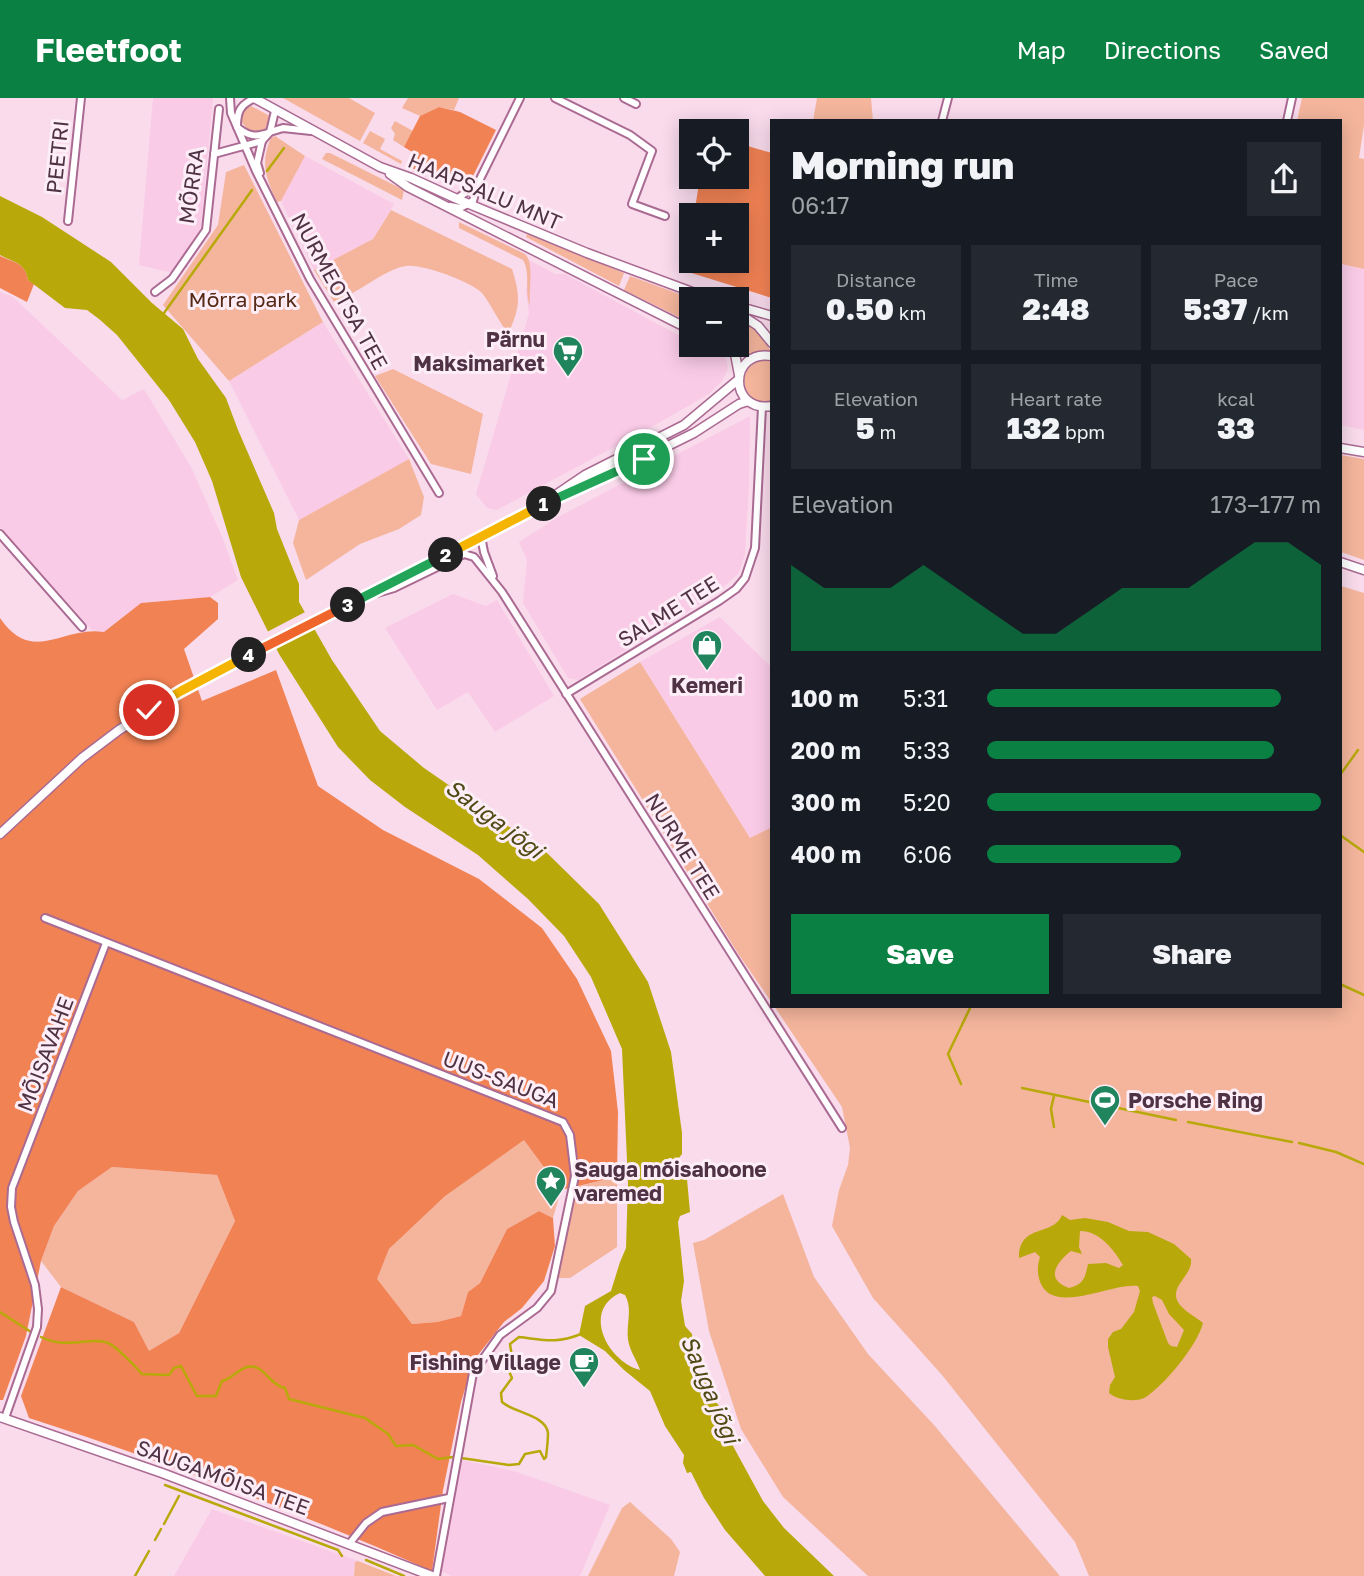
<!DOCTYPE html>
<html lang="en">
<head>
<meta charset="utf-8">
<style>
  :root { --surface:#171b24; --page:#242831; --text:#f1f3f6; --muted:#9ea1a6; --accent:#0b8043 }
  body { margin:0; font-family:"Golos Text",sans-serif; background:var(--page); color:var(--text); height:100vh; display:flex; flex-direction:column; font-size:26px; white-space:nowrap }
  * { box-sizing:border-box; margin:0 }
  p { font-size:23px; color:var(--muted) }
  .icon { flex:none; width:38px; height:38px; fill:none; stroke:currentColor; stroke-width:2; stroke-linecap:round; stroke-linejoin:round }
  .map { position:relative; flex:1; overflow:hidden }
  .panel { position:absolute; left:770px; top:21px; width:572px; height:889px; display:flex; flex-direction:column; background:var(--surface); border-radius:0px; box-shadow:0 4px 18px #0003 }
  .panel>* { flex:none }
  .buttons { position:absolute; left:679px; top:21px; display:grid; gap:14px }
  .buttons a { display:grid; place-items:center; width:70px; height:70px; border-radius:0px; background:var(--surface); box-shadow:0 4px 18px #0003; font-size:35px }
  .pin { position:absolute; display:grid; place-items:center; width:60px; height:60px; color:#fff; margin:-30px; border:4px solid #fff; border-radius:50%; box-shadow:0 2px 7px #0007 }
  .km { position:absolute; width:35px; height:35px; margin:-18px; border-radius:50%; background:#222; color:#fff; font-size:19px; line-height:35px; text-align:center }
  .round { display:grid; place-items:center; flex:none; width:74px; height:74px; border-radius:0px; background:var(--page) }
  .headline { display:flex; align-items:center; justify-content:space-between; height:119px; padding:0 21px }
  h1 { font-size:38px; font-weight:800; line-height:52px }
  .metrics { display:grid; grid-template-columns:repeat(3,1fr); gap:10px; height:119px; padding:7px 21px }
  .metrics div { display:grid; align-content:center; border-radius:0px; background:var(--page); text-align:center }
  .metrics b { font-size:30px; font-weight:800 }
  .metrics small { font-size:19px; font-weight:400 }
  .metrics p { font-size:19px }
  .chart { height:196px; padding:14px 21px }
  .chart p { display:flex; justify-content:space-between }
  .chart svg { width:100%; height:126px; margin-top:7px; fill:var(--accent); opacity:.7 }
  .action { display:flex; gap:14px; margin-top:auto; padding:14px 21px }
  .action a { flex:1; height:80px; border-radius:0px; background:var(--accent); color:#fff; font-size:28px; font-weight:800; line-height:80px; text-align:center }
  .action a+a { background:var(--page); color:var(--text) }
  ul { padding:0 21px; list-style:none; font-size:23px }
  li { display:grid; grid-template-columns:112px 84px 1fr; align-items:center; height:52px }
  li i { height:18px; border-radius:9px; background:var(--accent) }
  header { display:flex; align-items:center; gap:42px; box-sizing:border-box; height:98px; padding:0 35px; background:var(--accent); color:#fff }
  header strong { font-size:33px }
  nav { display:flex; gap:38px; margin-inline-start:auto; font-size:24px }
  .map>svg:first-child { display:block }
  .built { fill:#facbe7 }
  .green { fill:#f4b59c }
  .forest { fill:#f18254 }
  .water { fill:#b8a80a; fill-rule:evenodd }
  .pier { fill:#f9dbec }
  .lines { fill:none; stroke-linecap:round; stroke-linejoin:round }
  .stream { stroke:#b8a80a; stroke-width:2.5 }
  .street-casing { stroke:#aa6a92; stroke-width:10 }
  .secondary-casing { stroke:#aa6a92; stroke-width:11 }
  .street { stroke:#fff; stroke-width:6 }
  .secondary { stroke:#fff; stroke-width:8 }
  .split-1-casing { stroke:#fff; stroke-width:14 }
  .split-2-casing { stroke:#fff; stroke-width:14 }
  .split-3-casing { stroke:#fff; stroke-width:14 }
  .split-4-casing { stroke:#fff; stroke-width:14 }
  .split-5-casing { stroke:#fff; stroke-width:14 }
  .split-1 { stroke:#22a559; stroke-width:9 }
  .split-2 { stroke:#f5b400; stroke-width:9 }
  .split-3 { stroke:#22a559; stroke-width:9 }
  .split-4 { stroke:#f0652b; stroke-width:9 }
  .split-5 { stroke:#f5b400; stroke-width:9 }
  .labels { text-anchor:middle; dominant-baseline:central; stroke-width:6; stroke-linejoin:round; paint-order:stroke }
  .street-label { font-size:21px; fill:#4f3244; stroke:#fcedf6 }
  .park-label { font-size:21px; fill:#552916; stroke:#fcedf6 }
  .poi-label { font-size:21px; font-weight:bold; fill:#4f3244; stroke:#fcedf6; text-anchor:end }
  .water-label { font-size:23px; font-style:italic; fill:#4f4913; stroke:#fcedf6 }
</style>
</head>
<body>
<header>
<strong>Fleetfoot</strong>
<nav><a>Map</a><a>Directions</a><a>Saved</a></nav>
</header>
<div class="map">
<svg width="1364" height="1478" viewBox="0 0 1364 1478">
  <rect width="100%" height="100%" fill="#f9dbec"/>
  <g class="built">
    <path d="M 153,0 L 213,0 L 201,130 L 173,175 L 139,167 Z"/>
    <path d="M 305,58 L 394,106 L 373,141 L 314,172 L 281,103 Z"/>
    <path d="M 527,161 L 555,176 L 565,176 L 691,244 L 691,247 L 697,247 L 726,260 L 728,271 L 722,283 L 709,296 L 655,327 L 497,412 L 487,410 L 476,396 L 529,215 L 526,194 L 528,173 Z"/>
    <path d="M 1340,166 L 1364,171 L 1364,332 L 1341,327 Z"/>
    <path d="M 0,194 L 13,199 L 122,302 L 144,291 L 191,369 L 223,441 L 238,482 L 210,499 L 141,505 L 104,534 L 92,532 L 0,429 Z"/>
    <path d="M 323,224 L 409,361 L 299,422 L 229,283 Z"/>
    <path d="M 750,318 L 749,388 L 745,456 L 739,475 L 714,497 L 578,582 L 568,580 L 523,505 L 527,462 L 519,444 L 560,418 Z"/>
    <path d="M 453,496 L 486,508 L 497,502 L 554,598 L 495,634 L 468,594 L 437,612 L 385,530 Z"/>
    <path d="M 720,519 L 772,570 L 772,729 L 750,740 L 640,564 Z"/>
    <path d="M 462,1362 L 514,1373 L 610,1407 L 580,1478 L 452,1478 L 441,1473 Z"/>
    <path d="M 212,1411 L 358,1463 L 355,1465 L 354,1478 L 174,1478 Z"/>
  </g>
  <g class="green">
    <path d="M 283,0 L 349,0 L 375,15 L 360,43 Z"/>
    <path d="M 408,0 L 459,0 L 454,12 L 439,9 L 420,18 L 402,10 Z"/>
    <path d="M 817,0 L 871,0 L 873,23 L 813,23 Z"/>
    <path d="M 1302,0 L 1364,0 L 1364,27 L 1359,60 L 1364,61 L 1364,171 L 1341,166 L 1340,23 L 1297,23 Z"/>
    <path d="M 251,8 L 270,18 L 265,32 L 259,34 L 248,32 L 241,23 L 245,11 Z"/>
    <path d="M 395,23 L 413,33 L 404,49 L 393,42 L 395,36 L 391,30 Z"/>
    <path d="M 370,33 L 385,41 L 380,51 L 402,63 L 401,66 L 363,45 Z"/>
    <path d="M 275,38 L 305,58 L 281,103 L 277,104 C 266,81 260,65 271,40 Z"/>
    <path d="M 326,55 L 330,55 L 404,92 L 402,102 L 322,61 Z"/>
    <path d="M 244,67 L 323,224 L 229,283 L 163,207 L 218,127 L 226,74 Z"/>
    <path d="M 391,112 L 512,171 C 521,199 520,210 508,236 C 500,225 490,205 482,195 C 472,184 421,165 406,168 C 385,171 357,196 334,204 L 314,172 L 373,141 Z"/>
    <path d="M 459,124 L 525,156 C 535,165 528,193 530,208 C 524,194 531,176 523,162 L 459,130 Z"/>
    <path d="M 527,136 L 624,175 L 619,188 L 526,139 Z"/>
    <path d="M 630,178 L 693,201 L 691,201 L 691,225 L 624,192 Z"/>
    <path d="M 737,218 L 752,228 L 772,254 L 763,253 L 747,258 L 737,245 Z"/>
    <path d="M 763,262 L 772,264 L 772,303 C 741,309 733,269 763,262 Z"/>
    <path d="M 393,271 L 483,316 L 471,376 L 431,366 L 375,278 Z"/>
    <path d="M 1341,357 L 1364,361 L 1364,462 L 1341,454 Z"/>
    <path d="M 409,361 L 424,399 L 421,417 L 399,431 L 360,446 L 306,482 L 293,445 L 299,422 Z"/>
    <path d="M 1341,488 L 1364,495 L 1364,1478 L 1089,1478 L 1075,1444 L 942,1277 L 873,1200 L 832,1128 L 839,1092 L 848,1067 L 850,1050 L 842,1009 L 774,908 L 1340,908 Z"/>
    <path d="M 640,564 L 750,740 L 772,729 L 772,905 L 739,857 L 580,601 Z"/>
    <path d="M 524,1041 L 561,1092 L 553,1120 L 539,1113 L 507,1131 L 480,1185 L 468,1194 L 461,1218 L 437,1224 L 412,1226 L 376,1182 L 389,1151 L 445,1097 Z"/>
    <path d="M 112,1069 L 217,1077 L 235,1123 L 179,1235 L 149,1254 L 134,1224 L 61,1189 L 41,1163 L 54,1128 L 78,1093 Z"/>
    <path d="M 617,1079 L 617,1149 L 570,1180 L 558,1180 L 576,1089 Z"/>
    <path d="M 783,1096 L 814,1179 L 868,1256 L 934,1327 L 1060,1478 L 868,1478 L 783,1399 L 741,1331 L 709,1233 L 693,1145 L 704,1142 Z"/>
    <path d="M 630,1404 L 671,1441 L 680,1454 L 674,1478 L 588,1478 L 622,1410 Z"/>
    <path d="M 358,1463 L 396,1478 L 354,1478 L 355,1464 Z"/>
  </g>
  <g class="forest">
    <path d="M 439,9 L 460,14 L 496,32 L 470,84 L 466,88 L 408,69 L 414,55 L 404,49 L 420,18 Z"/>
    <path d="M 737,45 L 772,55 L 772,200 L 685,173 L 691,133 L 691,163 L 737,163 L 737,117 L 694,117 L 700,79 L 737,79 Z"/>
    <path d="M 0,158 C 13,164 26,165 28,182 L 34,186 L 27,204 L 0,190 Z"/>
    <path d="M 210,499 L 218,505 L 218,521 L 184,551 L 202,603 L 276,572 L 318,688 L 383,732 L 479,781 L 542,830 L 577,881 L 611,953 L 618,1014 L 617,1079 L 561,1092 L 524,1042 L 445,1098 L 389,1151 L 377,1181 L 412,1226 L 437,1224 L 461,1218 L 468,1194 L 480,1185 L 507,1131 L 539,1113 L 553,1120 L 555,1148 L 544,1183 L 522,1210 L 504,1224 L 474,1262 L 461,1304 L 443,1392 L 432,1473 C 301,1415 166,1364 29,1320 L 21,1298 L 61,1189 L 134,1224 L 149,1253 L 179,1235 L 235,1123 L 217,1077 L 112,1069 L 78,1093 L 54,1128 L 41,1163 L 26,1238 L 3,1302 L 0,1302 L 0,520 C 33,568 63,527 104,534 L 141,505 Z"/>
  </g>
  <g class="water">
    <path d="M 0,98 L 42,119 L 111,164 L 152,205 L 183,231 L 198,261 L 226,300 L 238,332 L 274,415 L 277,431 L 299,486 L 299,504 L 332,562 L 380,633 L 424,670 L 547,755 L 599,806 L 648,884 L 671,954 L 682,1035 L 682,1056 L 678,1061 L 679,1070 L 686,1070 L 690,1114 L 680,1118 L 678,1124 L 684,1183 L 681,1203 L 685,1228 L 692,1236 L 694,1253 L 702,1278 L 709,1285 L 711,1298 L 720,1309 L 723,1327 L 733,1341 L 732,1346 L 739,1359 L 763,1403 L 784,1430 L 834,1478 L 765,1478 L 725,1432 L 704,1400 L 691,1374 L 687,1375 L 683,1365 L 684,1357 L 665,1328 L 650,1293 L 624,1272 L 605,1253 L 579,1237 L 585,1208 L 611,1193 L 620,1164 L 626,1150 L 628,1085 L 622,951 L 591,879 L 564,838 L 528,801 L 478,757 L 405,709 L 370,682 L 338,649 L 279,556 L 241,479 L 212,383 L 195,344 L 169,302 L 117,237 L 99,221 L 87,212 L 65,210 L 28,182 C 26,165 13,164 0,157 ZM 620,1195 L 625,1197 C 633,1211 626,1226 628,1241 C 629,1252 637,1262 640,1272 C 608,1264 581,1213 620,1195 Z"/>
    <path d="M 1062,1117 L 1070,1122 L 1085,1120 L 1108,1124 L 1129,1133 L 1148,1134 L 1174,1146 L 1191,1161 C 1193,1179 1166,1189 1180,1207 C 1186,1214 1196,1219 1203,1225 C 1197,1248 1165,1286 1146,1299 C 1136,1305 1117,1302 1109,1295 L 1110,1287 L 1115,1279 L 1108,1249 L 1108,1241 L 1113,1234 L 1121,1231 L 1134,1214 L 1140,1193 L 1138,1188 C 1113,1184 1055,1217 1041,1186 C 1037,1177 1037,1168 1040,1159 L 1035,1154 L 1019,1160 C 1019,1125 1053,1139 1062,1117 ZM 1080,1133 C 1100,1133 1114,1152 1123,1167 L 1119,1170 L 1106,1165 L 1088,1166 C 1085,1180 1084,1186 1069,1190 C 1044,1181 1057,1164 1071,1153 L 1082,1156 L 1079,1149 ZM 1155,1198 L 1162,1202 L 1169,1216 L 1184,1232 L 1177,1249 L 1171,1248 L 1168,1245 L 1153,1205 L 1152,1199 Z"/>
  </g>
  <path class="pier" d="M 309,512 L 317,528 L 273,551 L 265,535 Z"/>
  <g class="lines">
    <g class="stream">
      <path d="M 267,73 L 284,50"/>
      <path d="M 164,215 L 252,92"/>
      <path d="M 1340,677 L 1358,652"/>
      <path d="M 1340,737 L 1364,754"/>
      <path d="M 1340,886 L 1364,897"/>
      <path d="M 961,986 L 948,956 L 971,908"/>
      <path d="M 1022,990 L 1176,1022"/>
      <path d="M 1054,998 L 1051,1011 L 1054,1029"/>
      <path d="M 1188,1024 L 1292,1044"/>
      <path d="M 1299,1045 L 1336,1054 L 1364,1066"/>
      <path d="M 0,1214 L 31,1234"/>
      <path d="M 41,1239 C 66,1252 93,1238 108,1245 C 117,1249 136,1269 142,1276 L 169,1277 L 174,1270 L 181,1268 L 197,1298 L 216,1298 L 222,1283 C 233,1280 237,1272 247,1269 C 264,1265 269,1287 285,1290 L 289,1301 L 365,1320 L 388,1336 L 396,1348 L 413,1347 L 438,1361 L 453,1359"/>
      <path d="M 461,1360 L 509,1367 L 519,1366 L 525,1356 L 540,1353 L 544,1361 L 546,1359 C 547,1351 548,1343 548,1335 C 546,1317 514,1315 502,1304 L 501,1295 L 512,1280 L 508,1271 L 512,1259 L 510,1246 L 519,1239 C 545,1242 556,1246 581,1236"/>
      <path d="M 165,1387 L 338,1452 L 342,1458"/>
      <path d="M 164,1426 L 179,1398"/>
      <path d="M 155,1442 L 161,1431"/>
      <path d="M 366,1462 L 404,1478"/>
      <path d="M 135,1478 L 149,1453"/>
    </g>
    <g class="street-casing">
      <g id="street">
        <path d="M 230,0 L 231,15 L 256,73 L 310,181 L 439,395"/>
        <path d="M 255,0 C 240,7 237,13 237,29 C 248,38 256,40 270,34 L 275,13"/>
        <path d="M 555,0 L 630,37 L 652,53 L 632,106 L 665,118"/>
        <path d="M 624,0 L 636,6"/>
        <path d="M 942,23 L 948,0"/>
        <path d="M 1287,23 L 1292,0"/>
        <path d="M 214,56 L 262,43 L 270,34 L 283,30 L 311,33"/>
        <path d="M 260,75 L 257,65 L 262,43"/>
        <path d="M 457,101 L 478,85"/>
        <path d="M 450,108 L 460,110 L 473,103 L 478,85 L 520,0"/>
        <path d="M 68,123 L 81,0"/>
        <path d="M 155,194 L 172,181 L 206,132 L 219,11"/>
        <path d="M 0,436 L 82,529"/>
        <path d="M 481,438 L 484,454 L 493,478"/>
        <path d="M 377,495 L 394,490 L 464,456 L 474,459 L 502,494 L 842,1030"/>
        <path d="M 566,596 L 719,503 L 736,491 L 745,480 L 755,450 L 762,309"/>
        <path d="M 45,820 L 563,1024 L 570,1037 L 575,1078 L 551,1193 L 537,1210 L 500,1237 L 473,1275 L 436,1478"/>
        <path d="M 5,1320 L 37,1229 L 38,1211 L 35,1187 L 14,1124 L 11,1109 L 12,1090 L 106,845"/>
        <path d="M 350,1445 L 366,1425 L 382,1414 L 449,1400"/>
      </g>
    </g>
    <g class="secondary-casing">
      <g id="secondary">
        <path d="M 254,0 L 380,69 L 411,80 L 457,101 L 587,155 L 711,201"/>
        <path d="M 390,76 L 408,89 L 691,232"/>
        <path d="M 737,208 L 772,218"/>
        <path d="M 737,214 L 758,228 L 772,245"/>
        <path d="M 725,247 L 735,256 L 739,277"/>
        <path d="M 772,258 C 728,251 728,315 772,308"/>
        <path d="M 1340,350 L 1364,354"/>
        <path d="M 554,398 L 585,377 L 684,327 L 739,281"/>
        <path d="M 1340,464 L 1364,472"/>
        <path d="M 0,736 L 82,660 L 119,632 L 181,593 L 534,411 L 595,384 L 694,335 L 739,306 L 748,303"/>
        <path d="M 0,1319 L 162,1375 L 432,1478"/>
      </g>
    </g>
    <use href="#street" class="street"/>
    <use href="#secondary" class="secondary"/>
  </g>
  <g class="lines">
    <g class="split-1-casing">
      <path id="split-1" d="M 544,406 L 644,361"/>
    </g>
    <g class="split-2-casing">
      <path id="split-2" d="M 446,457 L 544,406"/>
    </g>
    <g class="split-3-casing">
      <path id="split-3" d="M 348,507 L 446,457"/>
    </g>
    <g class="split-4-casing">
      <path id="split-4" d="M 249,557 L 348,507"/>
    </g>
    <g class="split-5-casing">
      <path id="split-5" d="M 149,612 L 181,593 L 249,557"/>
    </g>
    <use href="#split-1" class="split-1"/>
    <use href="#split-2" class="split-2"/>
    <use href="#split-3" class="split-3"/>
    <use href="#split-4" class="split-4"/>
    <use href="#split-5" class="split-5"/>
  </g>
  <defs>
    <g id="supermarket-pin" transform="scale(1.575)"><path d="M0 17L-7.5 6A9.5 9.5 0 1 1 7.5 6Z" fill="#20845d" stroke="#fcedf6"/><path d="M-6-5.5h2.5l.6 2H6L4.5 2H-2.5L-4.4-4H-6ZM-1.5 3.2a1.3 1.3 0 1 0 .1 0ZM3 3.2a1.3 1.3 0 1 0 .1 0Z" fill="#fff"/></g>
    <g id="shop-pin" transform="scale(1.575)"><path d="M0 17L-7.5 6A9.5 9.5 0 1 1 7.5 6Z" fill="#20845d" stroke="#fcedf6"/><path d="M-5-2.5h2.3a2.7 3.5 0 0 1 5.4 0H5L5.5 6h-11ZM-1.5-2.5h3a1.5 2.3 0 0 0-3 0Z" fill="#fff"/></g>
    <g id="stadium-pin" transform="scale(1.575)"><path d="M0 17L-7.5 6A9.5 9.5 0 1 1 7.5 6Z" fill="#20845d" stroke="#fcedf6"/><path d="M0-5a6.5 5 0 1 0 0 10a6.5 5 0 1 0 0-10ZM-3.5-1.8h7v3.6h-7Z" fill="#fff"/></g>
    <g id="sight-pin" transform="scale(1.575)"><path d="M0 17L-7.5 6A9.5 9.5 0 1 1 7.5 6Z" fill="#20845d" stroke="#fcedf6"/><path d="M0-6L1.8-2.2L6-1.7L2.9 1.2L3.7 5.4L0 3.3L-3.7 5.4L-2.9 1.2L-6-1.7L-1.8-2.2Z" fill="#fff"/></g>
    <g id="cafe-pin" transform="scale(1.575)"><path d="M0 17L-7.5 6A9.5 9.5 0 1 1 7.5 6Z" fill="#20845d" stroke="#fcedf6"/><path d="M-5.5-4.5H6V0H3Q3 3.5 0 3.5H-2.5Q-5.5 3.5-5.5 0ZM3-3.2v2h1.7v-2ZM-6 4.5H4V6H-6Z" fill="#fff"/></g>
  </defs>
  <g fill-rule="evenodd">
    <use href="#supermarket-pin" x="568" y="253"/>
    <use href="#shop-pin" x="707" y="547"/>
    <use href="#stadium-pin" x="1105" y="1002"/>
    <use href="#sight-pin" x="551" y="1083"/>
    <use href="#cafe-pin" x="584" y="1264"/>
  </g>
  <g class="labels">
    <g class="street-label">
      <text transform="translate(57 59) rotate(-84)">PEETRI</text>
      <text transform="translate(191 88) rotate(-82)">MÕRRA</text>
      <text transform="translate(485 93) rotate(23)">HAAPSALU MNT</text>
      <text transform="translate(340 193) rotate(61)">NURMEOTSA TEE</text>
      <text transform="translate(668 513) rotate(-32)">SALME TEE</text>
      <text transform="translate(683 748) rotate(58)">NURME TEE</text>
      <text transform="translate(45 956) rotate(-69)">MÕISAVAHE</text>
      <text transform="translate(501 981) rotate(21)">UUS-SAUGA</text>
      <text transform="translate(223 1379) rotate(20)">SAUGAMÕISA TEE</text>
    </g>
    <g class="park-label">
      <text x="243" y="201">Mõrra park</text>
    </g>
    <g class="poi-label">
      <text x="545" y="241">Pärnu<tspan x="545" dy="24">Maksimarket</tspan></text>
      <text x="707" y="587" text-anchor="middle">Kemeri</text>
      <text x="1128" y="1002" text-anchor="start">Porsche Ring</text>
      <text x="574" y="1071" text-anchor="start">Sauga mõisahoone<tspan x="574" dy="24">varemed</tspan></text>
      <text x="561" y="1264">Fishing Village</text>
    </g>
    <g class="water-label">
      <text transform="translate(495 720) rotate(37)">Sauga jõgi</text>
      <text transform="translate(711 1291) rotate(67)">Sauga jõgi</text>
    </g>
  </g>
</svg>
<div class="buttons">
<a><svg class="icon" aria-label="locate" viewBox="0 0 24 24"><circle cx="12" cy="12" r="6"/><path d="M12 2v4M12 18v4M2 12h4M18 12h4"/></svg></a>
<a>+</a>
<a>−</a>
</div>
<div class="pin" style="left:644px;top:361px;background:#1e9e55"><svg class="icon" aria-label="arrive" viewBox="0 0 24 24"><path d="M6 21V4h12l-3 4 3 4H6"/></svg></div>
<div class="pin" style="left:149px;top:612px;background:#d93025"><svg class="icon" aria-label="check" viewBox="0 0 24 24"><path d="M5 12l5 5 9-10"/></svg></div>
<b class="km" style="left:544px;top:406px">1</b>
<b class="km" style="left:446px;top:457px">2</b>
<b class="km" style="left:348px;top:507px">3</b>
<b class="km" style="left:249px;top:557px">4</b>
<section class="panel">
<div class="headline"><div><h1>Morning run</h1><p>06:17</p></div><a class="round"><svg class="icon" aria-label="share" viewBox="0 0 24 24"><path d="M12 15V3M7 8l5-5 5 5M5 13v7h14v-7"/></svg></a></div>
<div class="metrics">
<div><p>Distance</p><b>0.50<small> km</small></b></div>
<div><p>Time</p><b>2:48</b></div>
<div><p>Pace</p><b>5:37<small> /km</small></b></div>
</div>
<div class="metrics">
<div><p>Elevation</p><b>5<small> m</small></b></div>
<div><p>Heart rate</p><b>132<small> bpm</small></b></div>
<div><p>kcal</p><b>33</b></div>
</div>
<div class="chart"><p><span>Elevation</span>173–177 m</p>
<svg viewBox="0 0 160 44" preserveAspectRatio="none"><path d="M0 44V14L10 22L20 22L30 22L40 14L50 22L60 30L70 38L80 38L90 30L100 22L110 22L120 22L130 14L140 6L150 6L160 14V44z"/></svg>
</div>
<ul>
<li><b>100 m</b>5:31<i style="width:88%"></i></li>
<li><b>200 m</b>5:33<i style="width:86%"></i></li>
<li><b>300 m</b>5:20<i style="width:100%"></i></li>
<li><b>400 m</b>6:06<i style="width:58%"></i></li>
</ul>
<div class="action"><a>Save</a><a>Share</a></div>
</section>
</div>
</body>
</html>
